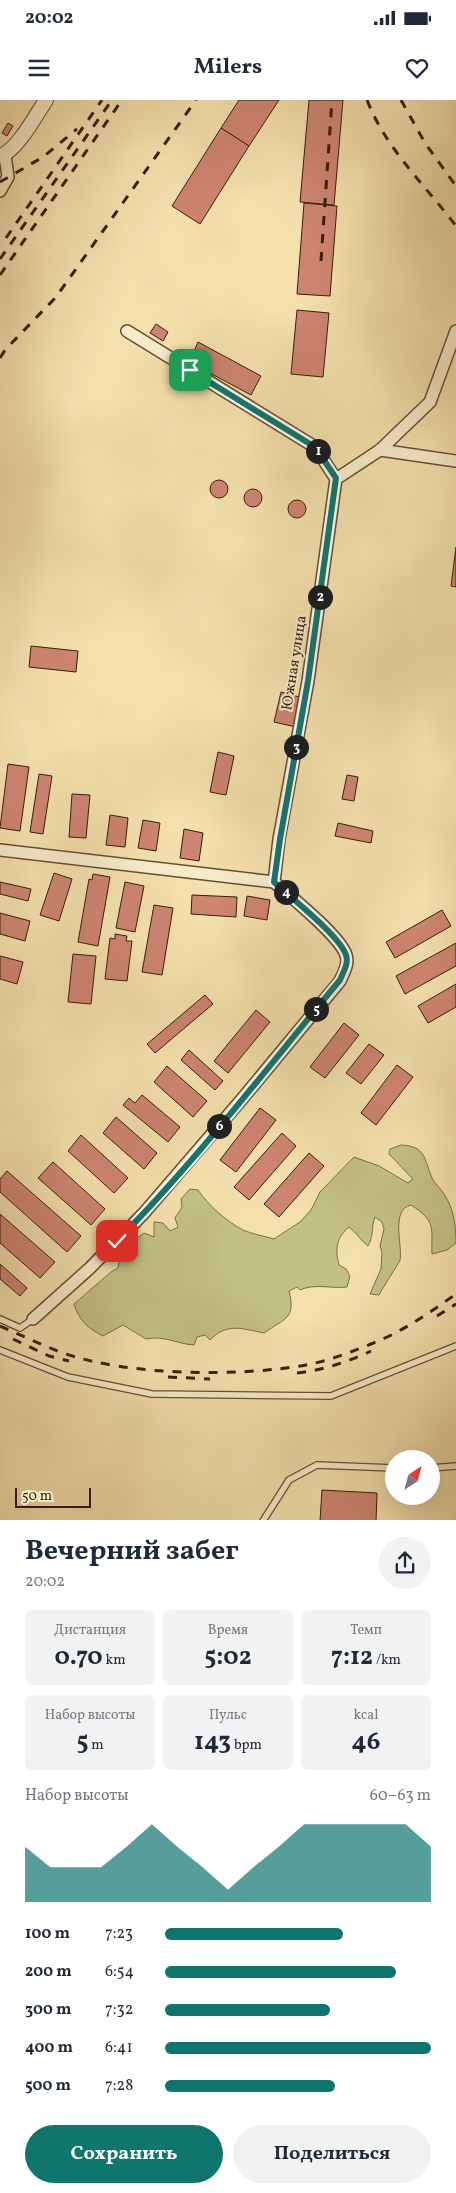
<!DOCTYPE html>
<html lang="ru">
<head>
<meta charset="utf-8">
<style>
  :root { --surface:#fff; --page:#f2f2f3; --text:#1f2937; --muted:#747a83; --accent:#0f766e }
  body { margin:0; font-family:Vollkorn,serif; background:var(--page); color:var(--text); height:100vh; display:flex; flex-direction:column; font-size:19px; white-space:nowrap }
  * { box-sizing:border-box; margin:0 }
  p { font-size:16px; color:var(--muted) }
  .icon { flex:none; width:28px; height:28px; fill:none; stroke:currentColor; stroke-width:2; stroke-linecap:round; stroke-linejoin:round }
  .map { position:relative; height:1420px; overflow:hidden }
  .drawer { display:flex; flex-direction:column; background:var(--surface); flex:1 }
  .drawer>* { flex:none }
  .needle { width:32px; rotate:36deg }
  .fabs { position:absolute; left:385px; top:1350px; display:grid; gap:10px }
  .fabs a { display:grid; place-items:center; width:55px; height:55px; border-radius:50%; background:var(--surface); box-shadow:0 5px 20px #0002; font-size:25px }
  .scale { position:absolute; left:15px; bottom:12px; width:76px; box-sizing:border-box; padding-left:5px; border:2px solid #381d0a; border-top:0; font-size:14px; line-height:18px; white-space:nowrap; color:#381d0a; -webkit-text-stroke:4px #f7ebca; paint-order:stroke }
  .pin { position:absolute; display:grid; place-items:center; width:42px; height:42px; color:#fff; margin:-21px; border-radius:10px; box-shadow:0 2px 8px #0006 }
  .km { position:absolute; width:25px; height:25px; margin:-12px; border-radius:50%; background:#222; color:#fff; font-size:14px; line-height:25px; text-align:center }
  .round { display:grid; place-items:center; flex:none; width:52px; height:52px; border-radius:26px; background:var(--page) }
  .headline { display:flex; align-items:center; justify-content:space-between; height:85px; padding:0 25px }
  h1 { font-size:28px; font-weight:700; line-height:38px }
  .stats { display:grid; grid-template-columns:repeat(3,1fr); gap:8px; height:85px; padding:5px 25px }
  .stats div { display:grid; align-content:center; border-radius:8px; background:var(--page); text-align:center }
  .stats b { font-size:25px; font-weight:700 }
  .stats small { font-size:14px; font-weight:400 }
  .stats p { font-size:14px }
  .chart { height:140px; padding:10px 25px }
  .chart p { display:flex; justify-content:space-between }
  .chart svg { width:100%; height:90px; margin-top:5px; fill:var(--accent); opacity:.7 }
  .cta { display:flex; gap:10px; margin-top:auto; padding:10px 25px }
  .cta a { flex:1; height:58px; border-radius:30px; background:var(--accent); color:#fff; font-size:20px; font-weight:700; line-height:58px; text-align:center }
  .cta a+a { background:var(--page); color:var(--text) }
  ul { padding:0 25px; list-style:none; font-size:16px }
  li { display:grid; grid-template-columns:80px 60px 1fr; align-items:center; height:38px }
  li i { height:12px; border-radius:6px; background:var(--accent) }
  .status { display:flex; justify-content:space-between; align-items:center; height:35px; padding:0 25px; background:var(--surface); direction:ltr }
  .status svg { height:14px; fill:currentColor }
  header { display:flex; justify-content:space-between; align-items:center; height:65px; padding:0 25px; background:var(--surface); font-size:22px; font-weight:700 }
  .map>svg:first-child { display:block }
  .green { fill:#c2c085; stroke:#7d6e48 }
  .building { fill:#cd8471; stroke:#381d0a }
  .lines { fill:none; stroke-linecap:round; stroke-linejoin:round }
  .service-casing { stroke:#674e33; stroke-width:8 }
  .minor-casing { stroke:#674e33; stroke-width:14 }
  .tertiary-casing { stroke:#674e33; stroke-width:16 }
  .service { stroke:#f7ebca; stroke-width:5.5 }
  .minor { stroke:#f7ebca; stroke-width:11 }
  .tertiary { stroke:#f7ebca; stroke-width:14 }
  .rail { stroke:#381d0a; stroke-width:3; stroke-dasharray:9 9; stroke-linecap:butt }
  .route-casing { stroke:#fff; stroke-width:10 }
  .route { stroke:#0f766e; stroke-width:6 }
  .labels { text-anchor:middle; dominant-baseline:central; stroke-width:4; stroke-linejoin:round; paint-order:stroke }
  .street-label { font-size:15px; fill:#381d0a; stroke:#f7ebca }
</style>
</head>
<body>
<div class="status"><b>20:02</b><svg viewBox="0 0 49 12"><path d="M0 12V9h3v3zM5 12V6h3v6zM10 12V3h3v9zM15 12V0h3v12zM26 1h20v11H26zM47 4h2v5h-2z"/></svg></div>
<header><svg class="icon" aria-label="menu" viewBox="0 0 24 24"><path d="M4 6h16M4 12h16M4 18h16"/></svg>Milers<svg class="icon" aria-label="heart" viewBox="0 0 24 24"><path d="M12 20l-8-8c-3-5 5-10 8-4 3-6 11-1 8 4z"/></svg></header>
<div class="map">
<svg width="456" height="1421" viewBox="0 0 456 1421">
  <rect width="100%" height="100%" fill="#f3e0ad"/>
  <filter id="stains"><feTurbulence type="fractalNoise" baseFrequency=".004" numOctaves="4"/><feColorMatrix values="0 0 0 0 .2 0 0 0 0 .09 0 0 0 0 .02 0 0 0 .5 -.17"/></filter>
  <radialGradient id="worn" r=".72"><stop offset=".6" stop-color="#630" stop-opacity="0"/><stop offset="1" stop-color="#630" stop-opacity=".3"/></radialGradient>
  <path class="green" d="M 401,1045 C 426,1046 424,1059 432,1078 C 435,1084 441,1089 444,1094 C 454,1109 456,1126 456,1143 L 447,1150 L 432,1154 C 431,1127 437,1122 411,1105 C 390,1110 403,1146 400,1160 C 398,1165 383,1187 379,1195 L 370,1194 L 381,1169 L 382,1152 L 380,1146 L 384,1129 L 382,1122 L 375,1117 C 371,1127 374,1136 368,1146 C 360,1140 357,1133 349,1127 C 336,1138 335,1149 339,1165 L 346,1169 L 350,1176 L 347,1187 C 331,1189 315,1183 300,1190 L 297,1187 L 289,1191 C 296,1219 285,1218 264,1233 C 243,1229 227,1222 210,1240 L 205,1235 L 197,1237 L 194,1245 C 177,1244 164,1235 146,1239 L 123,1225 L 103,1236 C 87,1228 79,1220 74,1204 L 111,1172 L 118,1168 C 119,1153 132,1142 144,1133 L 154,1137 L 154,1122 L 163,1123 L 170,1131 L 178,1127 L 175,1118 L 182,1107 L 181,1099 L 190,1089 L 198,1090 C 209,1106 226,1121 243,1130 C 252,1134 264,1136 274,1139 L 300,1122 L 311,1110 L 320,1092 L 354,1057 L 379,1066 L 408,1083 L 413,1079 L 389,1054 L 390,1049 Z"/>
  <g class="building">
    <path d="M 239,0 L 279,0 L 249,46 L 221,28 Z"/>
    <path d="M 309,0 L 343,0 L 334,105 L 300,102 Z"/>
    <path d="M 8,23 L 13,26 L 7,36 L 2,33 Z"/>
    <path d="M 221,28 L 249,46 L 200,124 L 172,106 Z"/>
    <path d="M 304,103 L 337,106 L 330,196 L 297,194 Z"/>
    <path d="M 297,210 L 329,213 L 323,277 L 291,274 Z"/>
    <path d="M 156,224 L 168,232 L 163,241 L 150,233 Z"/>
    <path d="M 198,242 L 261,276 L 251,295 L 191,263 L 198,251 L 195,249 Z"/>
    <circle cx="219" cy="389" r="9"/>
    <circle cx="253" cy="398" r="9"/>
    <circle cx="297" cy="409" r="9"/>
    <path d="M 456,447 L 456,487 L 451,486 Z"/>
    <path d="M 31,546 L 78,551 L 76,572 L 29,567 Z"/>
    <path d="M 281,592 L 303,598 L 296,627 L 274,622 Z"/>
    <path d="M 218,652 L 234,656 L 226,695 L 210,692 Z"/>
    <path d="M 8,664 L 29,667 L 20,731 L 0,728 Z"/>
    <path d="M 39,674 L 52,676 L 43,734 L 30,732 Z"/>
    <path d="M 347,675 L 358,677 L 354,701 L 342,699 Z"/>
    <path d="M 72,694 L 90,695 L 86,738 L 69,737 Z"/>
    <path d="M 110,715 L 128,718 L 125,747 L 106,745 Z"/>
    <path d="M 143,720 L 160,723 L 156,751 L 138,748 Z"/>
    <path d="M 338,723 L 373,731 L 371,743 L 335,736 Z"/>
    <path d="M 184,729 L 203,733 L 199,761 L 180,758 Z"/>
    <path d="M 54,773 L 72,779 L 59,821 L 40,815 Z"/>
    <path d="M 93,774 L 110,777 L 98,846 L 78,842 L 89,779 L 92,780 Z"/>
    <path d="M 0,782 L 31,789 L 28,801 L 0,794 Z"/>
    <path d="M 125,782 L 144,786 L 135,832 L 116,828 Z"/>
    <path d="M 192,795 L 237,797 L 236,817 L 191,814 Z"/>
    <path d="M 247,796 L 270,800 L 267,820 L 244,816 Z"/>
    <path d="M 154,805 L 173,808 L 162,875 L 142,872 Z"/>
    <path d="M 442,810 L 451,826 L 395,858 L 386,842 Z"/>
    <path d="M 0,813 L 30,821 L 25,841 L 0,834 Z"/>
    <path d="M 115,834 L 127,836 L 126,841 L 132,841 L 127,881 L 105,879 L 110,838 L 115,839 Z"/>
    <path d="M 456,843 L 456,866 L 405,894 L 396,876 Z"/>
    <path d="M 73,854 L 96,856 L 91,904 L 68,902 Z"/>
    <path d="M 0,856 L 23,862 L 17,884 L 0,879 Z"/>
    <path d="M 456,884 L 456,907 L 428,923 L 418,906 Z"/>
    <path d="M 205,895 L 213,904 L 155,953 L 147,944 Z"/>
    <path d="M 256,910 L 270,922 L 228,973 L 214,961 Z"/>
    <path d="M 344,923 L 359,935 L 325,978 L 310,967 Z"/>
    <path d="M 369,944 L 384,955 L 361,984 L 346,973 Z"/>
    <path d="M 189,950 L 223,981 L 215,990 L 181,960 Z"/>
    <path d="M 397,965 L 413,977 L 376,1025 L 361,1013 Z"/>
    <path d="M 167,966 L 207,1001 L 193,1017 L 154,982 Z"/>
    <path d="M 142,995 L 180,1027 L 168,1042 L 123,1005 L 129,998 L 135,1003 Z"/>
    <path d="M 260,1008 L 276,1020 L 236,1072 L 220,1060 Z"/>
    <path d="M 116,1017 L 157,1053 L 144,1069 L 103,1033 Z"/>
    <path d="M 282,1033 L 296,1046 L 249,1100 L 234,1087 Z"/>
    <path d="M 81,1035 L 128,1078 L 114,1093 L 68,1051 Z"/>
    <path d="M 309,1053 L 324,1066 L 279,1117 L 264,1104 Z"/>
    <path d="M 53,1062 L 105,1109 L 91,1125 L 38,1078 Z"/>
    <path d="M 7,1071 L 81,1136 L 67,1152 L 0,1092 L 0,1079 Z"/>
    <path d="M 0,1114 L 55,1162 L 40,1178 L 0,1143 Z"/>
    <path d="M 0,1164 L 27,1188 L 20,1196 L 0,1179 Z"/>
    <path d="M 322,1390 L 377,1393 L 376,1421 L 320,1421 Z"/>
  </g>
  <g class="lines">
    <g class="service-casing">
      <g id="service">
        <path d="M 0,1219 L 20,1228 L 33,1219"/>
        <path d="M 0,1250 L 68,1277 L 152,1294 L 331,1296 L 456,1246"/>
        <path d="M 431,1368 L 456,1366"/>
        <path d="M 263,1421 L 289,1380 L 317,1365 L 394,1368"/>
      </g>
    </g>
    <g class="minor-casing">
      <g id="minor">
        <path d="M 0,91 L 8,77 L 5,55"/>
        <path d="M 127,231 L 315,347 L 336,379"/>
        <path d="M 380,350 L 456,361"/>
        <path d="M 0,750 L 274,782"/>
        <path d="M 274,782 L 279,739 L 308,581 L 336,379 L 380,350 L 430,302 L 456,231"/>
        <path d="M 33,1219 L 90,1168 L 144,1113 L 242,999 L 340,881 C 344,872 349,864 346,855 C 340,836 291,797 274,782"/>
      </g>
    </g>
    <g class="tertiary-casing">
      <path id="tertiary" d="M 0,56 C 17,51 36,15 46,0"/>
    </g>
    <use href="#service" class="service"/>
    <use href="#minor" class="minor"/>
    <use href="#tertiary" class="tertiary"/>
    <g class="rail">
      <path d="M 367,0 C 386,49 425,85 456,126"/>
      <path d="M 401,0 L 425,43 L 456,86"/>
      <path d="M 0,82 L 43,57 L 77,29"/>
      <path d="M 6,138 L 102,0"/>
      <path d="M 0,159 L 112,0"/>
      <path d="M 321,161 L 332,0"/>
      <path d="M 0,175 L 122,0"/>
      <path d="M 0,258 L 5,250 L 56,197 L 196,0"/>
      <path d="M 437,1216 L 456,1204"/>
      <path d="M 0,1226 C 21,1235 41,1245 63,1253 C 129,1276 238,1277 306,1265 C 328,1261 351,1252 371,1244 C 402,1232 429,1213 456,1194"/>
      <path d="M 13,1239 L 49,1256 L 69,1261"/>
      <path d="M 297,1273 C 323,1270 348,1262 371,1251"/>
      <path d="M 168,1277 L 210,1279"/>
    </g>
  </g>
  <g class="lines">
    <g class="route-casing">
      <path id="route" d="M 117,1141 C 197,1060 267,968 340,880 C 343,872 349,864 346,855 C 340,836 290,797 274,782 L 280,739 L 308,581 L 336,378 L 315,347 L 190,270"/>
    </g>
    <use href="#route" class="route"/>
  </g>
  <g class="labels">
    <g class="street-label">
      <text transform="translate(295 563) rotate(-81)">Южная улица</text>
    </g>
  </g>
  <rect width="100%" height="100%" filter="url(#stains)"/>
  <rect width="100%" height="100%" fill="url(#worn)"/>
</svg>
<div class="fabs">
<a><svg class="needle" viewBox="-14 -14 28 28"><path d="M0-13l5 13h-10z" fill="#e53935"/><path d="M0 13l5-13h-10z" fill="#747a83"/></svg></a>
</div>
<div class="scale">50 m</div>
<div class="pin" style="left:190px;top:270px;background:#1e9e55"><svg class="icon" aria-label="arrive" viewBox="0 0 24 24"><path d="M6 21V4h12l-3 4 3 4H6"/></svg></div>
<div class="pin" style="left:117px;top:1141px;background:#d93025"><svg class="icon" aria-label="check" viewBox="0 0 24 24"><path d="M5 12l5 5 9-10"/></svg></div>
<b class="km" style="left:318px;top:351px">1</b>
<b class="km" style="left:320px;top:497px">2</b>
<b class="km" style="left:296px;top:647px">3</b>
<b class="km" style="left:286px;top:792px">4</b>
<b class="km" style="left:316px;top:909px">5</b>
<b class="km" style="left:219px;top:1026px">6</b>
</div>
<section class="drawer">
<div class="headline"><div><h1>Вечерний забег</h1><p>20:02</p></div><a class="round"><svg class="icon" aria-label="share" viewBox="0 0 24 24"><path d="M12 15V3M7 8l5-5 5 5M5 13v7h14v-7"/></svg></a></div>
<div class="stats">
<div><p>Дистанция</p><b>0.70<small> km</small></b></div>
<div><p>Время</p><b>5:02</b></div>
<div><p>Темп</p><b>7:12<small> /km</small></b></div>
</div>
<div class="stats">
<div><p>Набор высоты</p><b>5<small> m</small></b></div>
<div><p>Пульс</p><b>143<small> bpm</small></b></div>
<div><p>kcal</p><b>46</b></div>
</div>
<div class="chart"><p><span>Набор высоты</span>60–63 m</p>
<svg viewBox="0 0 160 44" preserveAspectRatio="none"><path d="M0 44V17L10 27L20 27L30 27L40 17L50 6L60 17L70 27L80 38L90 27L100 17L110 6L120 6L130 6L140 6L150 6L160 17V44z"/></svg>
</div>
<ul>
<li><b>100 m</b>7:23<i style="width:67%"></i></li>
<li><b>200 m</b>6:54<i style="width:87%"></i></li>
<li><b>300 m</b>7:32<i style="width:62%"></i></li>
<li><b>400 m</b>6:41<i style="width:100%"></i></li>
<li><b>500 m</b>7:28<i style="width:64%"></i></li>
</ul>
<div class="cta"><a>Сохранить</a><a>Поделиться</a></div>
</section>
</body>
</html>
